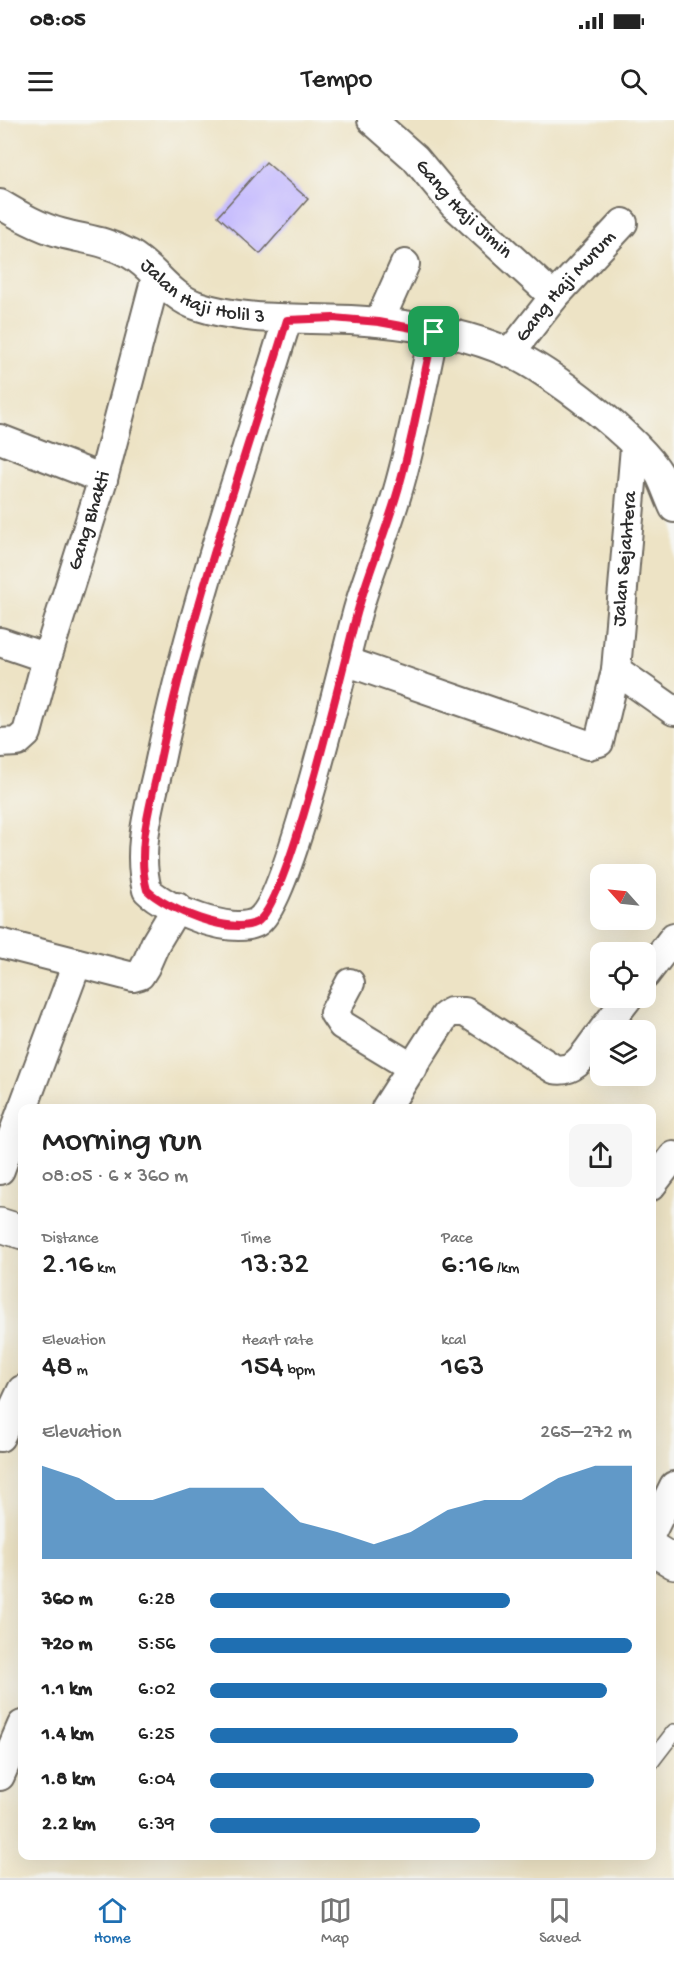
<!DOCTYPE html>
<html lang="en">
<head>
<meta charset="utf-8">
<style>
  :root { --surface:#fff; --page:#f6f6f6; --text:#222; --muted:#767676; --line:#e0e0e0; --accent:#1f6fb2 }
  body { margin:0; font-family:"Gochi Hand",sans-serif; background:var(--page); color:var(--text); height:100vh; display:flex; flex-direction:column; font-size:22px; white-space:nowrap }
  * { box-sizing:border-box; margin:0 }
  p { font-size:20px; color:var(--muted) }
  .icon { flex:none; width:33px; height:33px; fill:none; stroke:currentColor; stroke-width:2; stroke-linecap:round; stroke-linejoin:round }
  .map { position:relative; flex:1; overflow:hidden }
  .sheet { position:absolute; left:18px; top:984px; width:638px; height:756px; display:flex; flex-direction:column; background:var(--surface); border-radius:12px; box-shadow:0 6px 24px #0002 }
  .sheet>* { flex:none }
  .needle { width:39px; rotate:297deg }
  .controls { position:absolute; left:590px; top:744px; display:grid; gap:12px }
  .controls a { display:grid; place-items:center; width:66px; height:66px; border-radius:12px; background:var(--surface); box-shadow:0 6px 24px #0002; font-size:30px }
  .pin { position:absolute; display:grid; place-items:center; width:51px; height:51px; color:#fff; margin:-26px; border-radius:12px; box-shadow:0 3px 9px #0006 }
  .round { display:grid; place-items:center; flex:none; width:63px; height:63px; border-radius:12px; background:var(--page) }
  .head { display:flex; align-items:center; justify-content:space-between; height:102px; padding:0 24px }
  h1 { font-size:33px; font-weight:600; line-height:45px }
  .stats { display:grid; grid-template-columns:repeat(3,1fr); gap:9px; height:102px; padding:6px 24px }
  .stats div { display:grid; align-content:center }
  .stats b { font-size:30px; font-weight:600 }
  .stats small { font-size:16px; font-weight:400 }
  .stats p { font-size:16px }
  .chart { height:168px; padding:12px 24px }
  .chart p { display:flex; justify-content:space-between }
  .chart svg { width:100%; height:108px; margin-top:6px; fill:var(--accent); opacity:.7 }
  ul { padding:0 24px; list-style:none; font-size:20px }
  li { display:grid; grid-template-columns:96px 72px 1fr; align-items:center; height:45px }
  li i { height:15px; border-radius:8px; background:var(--accent) }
  .status { display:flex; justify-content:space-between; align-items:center; height:42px; padding:0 30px; background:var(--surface); direction:ltr }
  .status svg { height:16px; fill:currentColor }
  header { display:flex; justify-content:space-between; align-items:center; height:78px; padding:0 24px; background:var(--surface); font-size:27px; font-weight:600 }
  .tab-bar { display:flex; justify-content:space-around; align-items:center; height:84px; border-top:2px solid var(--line); background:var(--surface); font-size:16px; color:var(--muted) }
  .tab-bar a { display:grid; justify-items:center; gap:3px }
  .tab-bar .active { color:var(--accent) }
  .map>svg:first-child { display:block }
  .building { fill:#c2b7ff }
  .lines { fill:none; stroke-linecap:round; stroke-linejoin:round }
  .lane-casing { stroke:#6f6b61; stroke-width:18 }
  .street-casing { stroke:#6f6b61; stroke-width:32 }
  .secondary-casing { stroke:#6f6b61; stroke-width:36 }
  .lane { stroke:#fff; stroke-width:15 }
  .street { stroke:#fff; stroke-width:28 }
  .secondary { stroke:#fff; stroke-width:33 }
  .route-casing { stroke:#fff; stroke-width:12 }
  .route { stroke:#e11d48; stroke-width:8 }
  .labels { text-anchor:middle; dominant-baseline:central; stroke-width:4.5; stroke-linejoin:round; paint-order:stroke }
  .street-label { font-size:20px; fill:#2b2b2b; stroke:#f6f6f2 }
</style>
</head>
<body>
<div class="status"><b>08:05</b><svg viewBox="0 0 49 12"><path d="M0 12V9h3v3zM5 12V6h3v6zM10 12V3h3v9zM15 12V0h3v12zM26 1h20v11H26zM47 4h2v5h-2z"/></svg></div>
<header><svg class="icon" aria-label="menu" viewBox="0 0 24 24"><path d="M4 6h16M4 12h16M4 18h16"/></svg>Tempo<svg class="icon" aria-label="search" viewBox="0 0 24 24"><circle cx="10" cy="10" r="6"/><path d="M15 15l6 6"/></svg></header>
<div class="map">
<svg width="674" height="1758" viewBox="0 0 674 1758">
  <rect width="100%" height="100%" fill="#f6f6f2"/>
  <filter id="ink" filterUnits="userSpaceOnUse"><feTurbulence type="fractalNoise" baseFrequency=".0167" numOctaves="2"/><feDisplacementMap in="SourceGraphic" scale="12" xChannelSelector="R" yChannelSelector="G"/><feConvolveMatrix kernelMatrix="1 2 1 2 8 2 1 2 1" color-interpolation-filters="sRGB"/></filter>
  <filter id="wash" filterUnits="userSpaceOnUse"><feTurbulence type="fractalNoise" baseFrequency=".008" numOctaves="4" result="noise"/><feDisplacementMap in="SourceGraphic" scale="24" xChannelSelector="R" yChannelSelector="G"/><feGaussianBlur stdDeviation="1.35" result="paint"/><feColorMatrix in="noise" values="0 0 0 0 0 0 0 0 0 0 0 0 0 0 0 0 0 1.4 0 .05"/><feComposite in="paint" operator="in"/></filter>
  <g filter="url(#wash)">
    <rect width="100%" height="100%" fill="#ede3c5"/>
    <g id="blocks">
      <path class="building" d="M 266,42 L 308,79 L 260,134 L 218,96 Z"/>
    </g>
  </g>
  <g filter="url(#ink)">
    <use href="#blocks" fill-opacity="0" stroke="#6f6b61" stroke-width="1.5"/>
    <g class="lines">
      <g class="lane-casing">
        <path id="lane" d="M 651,1642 L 674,1612"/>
      </g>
      <g class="street-casing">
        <g id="street">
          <path id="s1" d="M 372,0 L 415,38 L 454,85 L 554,177"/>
          <path id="s2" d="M 0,84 C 20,96 39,107 61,113 C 87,120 104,120 130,134 C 155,148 169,177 198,186 C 256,205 318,195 378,202 C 420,206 470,215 510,233 C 549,250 638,318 660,355 C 665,365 669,377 674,388"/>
          <path d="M 287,200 C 242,347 190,494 159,645 C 150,686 136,729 147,770 C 166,789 232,816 257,802 C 289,783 343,544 356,497 C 368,451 388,408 400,363 C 414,313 423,262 434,212"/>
          <path d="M 379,202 L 405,144"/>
          <path id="s3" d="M 510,233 L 554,177 L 623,103"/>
          <path d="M 0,319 L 103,359"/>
          <path d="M 0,522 L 47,538"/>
          <path id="s4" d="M 345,541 L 588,625 L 599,622 L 616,550 L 635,327"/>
          <path d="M 616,550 L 674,591"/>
          <path id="s5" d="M 0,623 L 17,622 L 27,613 L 47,538 L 103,359 L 156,157"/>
          <path d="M 0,823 L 133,857 L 140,855 L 145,847 L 156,822 L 177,787"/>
          <path d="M 645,855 L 674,817"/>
          <path d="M 350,863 L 334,893 L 342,905 L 413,948"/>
          <path d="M 603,910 L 628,878"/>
          <path d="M 23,988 L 77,843"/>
          <path d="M 386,988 L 445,896 L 451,892 L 465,892 L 554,949 C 577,954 587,930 600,914"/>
          <path d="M 0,1050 L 22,990"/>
          <path d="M 651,1066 L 674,1036"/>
          <path d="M 0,1317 L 22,1270"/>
          <path d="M 651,1413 L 674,1366"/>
          <path d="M 0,1656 L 22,1605"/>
        </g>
      </g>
      <g class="secondary-casing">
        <g id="secondary">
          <path d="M 0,1105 L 22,1112"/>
          <path d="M 651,1428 L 674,1442"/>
        </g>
      </g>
      <use href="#lane" class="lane"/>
      <use href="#street" class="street"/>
      <use href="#secondary" class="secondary"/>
    </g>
  </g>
  <g class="lines" filter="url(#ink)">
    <g class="route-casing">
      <path id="route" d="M 333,198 L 379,202 L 434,212 C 422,262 414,313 400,363 C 388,408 368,451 356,497 C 343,544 289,783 257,802 C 231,816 166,789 147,770 C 136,730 150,686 159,645 C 190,494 242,347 287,200 Z"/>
    </g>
    <use href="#route" class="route"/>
  </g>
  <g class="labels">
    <g class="street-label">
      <text stroke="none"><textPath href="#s1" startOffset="128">Gang Haji Jimin</textPath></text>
      <text stroke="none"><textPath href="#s2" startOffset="225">Jalan Haji Holil 3</textPath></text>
      <text stroke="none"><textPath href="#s3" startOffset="87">Gang Haji Murum</textPath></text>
      <text stroke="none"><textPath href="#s5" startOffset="252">Gang Bhakti</textPath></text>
      <text stroke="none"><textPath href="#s4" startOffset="454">Jalan Sejahtera</textPath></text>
    </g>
  </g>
</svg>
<div class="controls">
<a><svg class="needle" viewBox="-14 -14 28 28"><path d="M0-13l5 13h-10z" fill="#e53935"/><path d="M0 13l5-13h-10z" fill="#767676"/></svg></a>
<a><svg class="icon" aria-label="locate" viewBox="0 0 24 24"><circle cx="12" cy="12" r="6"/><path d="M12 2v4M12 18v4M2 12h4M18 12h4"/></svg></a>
<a><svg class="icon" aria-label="layers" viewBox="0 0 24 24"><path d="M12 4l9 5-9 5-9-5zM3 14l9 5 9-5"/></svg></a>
</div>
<div class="pin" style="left:434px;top:212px;background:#1e9e55"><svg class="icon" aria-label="arrive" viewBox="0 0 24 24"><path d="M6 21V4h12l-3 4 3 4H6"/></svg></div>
<section class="sheet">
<div class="head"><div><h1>Morning run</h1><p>08:05 · 6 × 360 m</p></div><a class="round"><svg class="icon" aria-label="share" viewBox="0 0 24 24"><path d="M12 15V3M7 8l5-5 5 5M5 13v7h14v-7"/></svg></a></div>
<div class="stats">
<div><p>Distance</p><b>2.16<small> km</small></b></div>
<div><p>Time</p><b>13:32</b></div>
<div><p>Pace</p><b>6:16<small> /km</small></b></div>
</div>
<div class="stats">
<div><p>Elevation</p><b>48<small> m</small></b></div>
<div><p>Heart rate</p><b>154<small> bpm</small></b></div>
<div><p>kcal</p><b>163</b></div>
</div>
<div class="chart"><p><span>Elevation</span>265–272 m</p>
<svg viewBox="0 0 160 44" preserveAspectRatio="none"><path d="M0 44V6L10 11L20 20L30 20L40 15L50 15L60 15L70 29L80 33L90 38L100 33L110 24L120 20L130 20L140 11L150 6L160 6V44z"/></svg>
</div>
<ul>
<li><b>360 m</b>6:28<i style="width:71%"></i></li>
<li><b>720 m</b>5:56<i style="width:100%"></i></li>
<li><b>1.1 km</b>6:02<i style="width:94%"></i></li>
<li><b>1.4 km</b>6:25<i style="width:73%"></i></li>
<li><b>1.8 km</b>6:04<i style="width:91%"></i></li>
<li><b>2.2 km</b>6:39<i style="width:64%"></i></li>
</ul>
</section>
</div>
<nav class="tab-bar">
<a class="active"><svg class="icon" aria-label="home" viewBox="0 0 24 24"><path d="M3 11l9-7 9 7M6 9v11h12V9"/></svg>Home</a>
<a><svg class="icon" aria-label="map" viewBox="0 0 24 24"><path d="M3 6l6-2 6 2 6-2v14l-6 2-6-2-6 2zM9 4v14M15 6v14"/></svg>Map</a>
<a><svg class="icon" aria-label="saved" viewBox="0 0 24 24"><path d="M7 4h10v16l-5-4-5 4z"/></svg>Saved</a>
</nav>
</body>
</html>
